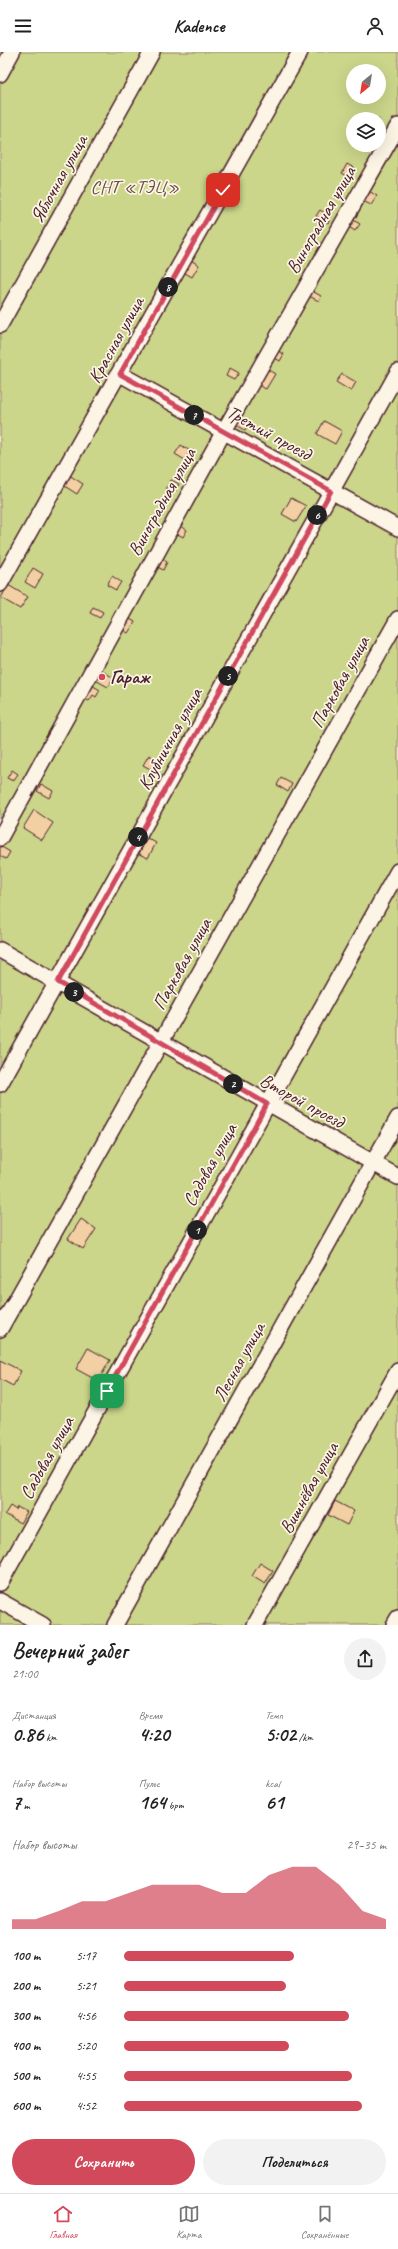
<!DOCTYPE html>
<html lang="ru">
<head>
<meta charset="utf-8">
<style>
  :root { --surface:#fff; --page:#f2f2f2; --text:#222; --muted:#767676; --line:#e0e0e0; --accent:#d1495b }
  body { margin:0; font-family:Caveat,sans-serif; background:var(--page); color:var(--text); height:100vh; display:flex; flex-direction:column; font-size:15px; white-space:nowrap }
  * { box-sizing:border-box; margin:0 }
  p { font-size:13px; color:var(--muted) }
  .icon { flex:none; width:22px; height:22px; fill:none; stroke:currentColor; stroke-width:2; stroke-linecap:round; stroke-linejoin:round }
  .map { position:relative; height:1573px; overflow:hidden }
  .details { display:flex; flex-direction:column; background:var(--surface); flex:1 }
  .details>* { flex:none }
  .needle { width:26px; rotate:210deg }
  .controls { position:absolute; left:346px; top:12px; display:grid; gap:8px }
  .controls a { display:grid; place-items:center; width:40px; height:40px; border-radius:50%; background:var(--surface); box-shadow:0 4px 16px #0002; font-size:20px }
  .pin { position:absolute; display:grid; place-items:center; width:34px; height:34px; color:#fff; margin:-17px; border-radius:8px; box-shadow:0 2px 6px #0006 }
  .km { position:absolute; width:20px; height:20px; margin:-10px; border-radius:50%; background:#222; color:#fff; font-size:11px; line-height:20px; text-align:center }
  .round { display:grid; place-items:center; flex:none; width:42px; height:42px; border-radius:21px; background:var(--page) }
  .headline { display:flex; align-items:center; justify-content:space-between; height:68px; padding:0 12px }
  h1 { font-size:22px; font-weight:700; line-height:30px }
  .metrics { display:grid; grid-template-columns:repeat(3,1fr); gap:6px; height:68px; padding:4px 12px }
  .metrics div { display:grid; align-content:center }
  .metrics b { font-size:20px; font-weight:700 }
  .metrics small { font-size:11px; font-weight:400 }
  .metrics p { font-size:11px }
  .chart { height:112px; padding:8px 12px }
  .chart p { display:flex; justify-content:space-between }
  .chart svg { width:100%; height:72px; margin-top:4px; fill:var(--accent); opacity:.7 }
  .cta { display:flex; gap:8px; margin-top:auto; padding:8px 12px }
  .cta a { flex:1; height:46px; border-radius:24px; background:var(--accent); color:#fff; font-size:16px; font-weight:700; line-height:46px; text-align:center }
  .cta a+a { background:var(--page); color:var(--text) }
  ul { padding:0 12px; list-style:none; font-size:13px }
  li { display:grid; grid-template-columns:64px 48px 1fr; align-items:center; height:30px }
  li i { height:10px; border-radius:5px; background:var(--accent) }
  header { display:flex; justify-content:space-between; align-items:center; height:52px; padding:0 12px; background:var(--surface); font-size:18px; font-weight:700 }
  .menu { display:flex; justify-content:space-around; align-items:center; height:56px; border-top:1px solid var(--line); background:var(--surface); font-size:11px; color:var(--muted) }
  .menu a { display:grid; justify-items:center; gap:2px }
  .menu .on { color:var(--accent) }
  .map>svg:first-child { display:block }
  .green { fill:#cbd68a; stroke:#8a7a5a; fill-rule:evenodd }
  .building { fill:#f3d0a4; stroke:#4a1f2b }
  .lines { fill:none; stroke-linecap:round; stroke-linejoin:round }
  .minor-casing { stroke:#4a1f2b; stroke-width:18 }
  .minor { stroke:#fcf5e5; stroke-width:15 }
  .route-casing { stroke:#fff; stroke-width:8 }
  .route { stroke:#d1495b; stroke-width:5 }
  .poi-dot { fill:#d1495b; stroke:#fcf5e5; stroke-width:1.5 }
  .labels { text-anchor:middle; dominant-baseline:central; stroke-width:3.5; stroke-linejoin:round; paint-order:stroke }
  .street-label { font-size:19px; fill:#4a1f2b; stroke:#fcf5e5 }
  .park-label { font-size:19px; fill:#6a4d43; stroke:#fcf5e5 }
  .poi-label { font-size:19px; font-weight:bold; fill:#4a1f2b; stroke:#fcf5e5; text-anchor:start }
</style>
</head>
<body>
<header><svg class="icon" aria-label="menu" viewBox="0 0 24 24"><path d="M4 6h16M4 12h16M4 18h16"/></svg>Kadence<svg class="icon" aria-label="person" viewBox="0 0 24 24"><circle cx="12" cy="8" r="4"/><path d="M4 21q1-7 8-7t8 7"/></svg></header>
<div class="map">
<svg width="398" height="1573" viewBox="0 0 398 1573">
  <rect width="100%" height="100%" fill="#f9ead2"/>
  <filter id="ink" filterUnits="userSpaceOnUse"><feTurbulence type="fractalNoise" baseFrequency=".025" numOctaves="2"/><feDisplacementMap in="SourceGraphic" scale="8" xChannelSelector="R" yChannelSelector="G"/><feConvolveMatrix kernelMatrix="1 2 1 2 8 2 1 2 1" color-interpolation-filters="sRGB"/></filter>
  <g filter="url(#ink)">
    <path class="green" d="M 0,0 L 398,0 L 398,1573 L 0,1573 ZM 353,19 L 379,19 L 379,45 L 353,45 ZM 353,67 L 379,67 L 379,93 L 353,93 Z"/>
    <g class="building">
      <path d="M 347,112 L 356,117 L 351,126 L 342,121 Z"/>
      <path d="M 367,138 L 377,144 L 371,153 L 361,148 Z"/>
      <path d="M 320,158 L 331,165 L 328,171 L 316,164 Z"/>
      <path d="M 353,168 L 360,172 L 355,179 L 349,175 Z"/>
      <path d="M 187,206 L 199,213 L 192,225 L 180,218 Z"/>
      <path d="M 312,239 L 321,244 L 319,249 L 309,244 Z"/>
      <path d="M 278,299 L 284,302 L 280,309 L 275,306 Z"/>
      <path d="M 230,316 L 239,321 L 234,328 L 226,324 Z"/>
      <path d="M 267,317 L 275,322 L 266,337 L 258,333 Z"/>
      <path d="M 342,322 L 356,330 L 351,339 L 336,330 Z"/>
      <path d="M 238,367 L 248,372 L 245,378 L 235,372 Z"/>
      <path d="M 324,369 L 342,379 L 335,392 L 317,382 Z"/>
      <path d="M 181,393 L 190,399 L 185,408 L 175,402 Z"/>
      <path d="M 69,423 L 83,432 L 77,442 L 63,433 Z"/>
      <path d="M 171,428 L 179,432 L 174,441 L 166,437 Z"/>
      <path d="M 291,446 L 306,454 L 296,470 L 282,462 Z"/>
      <path d="M 175,471 L 187,478 L 183,485 L 171,478 Z"/>
      <path d="M 161,506 L 167,510 L 163,518 L 156,514 Z"/>
      <path d="M 33,516 L 43,522 L 35,536 L 25,530 Z"/>
      <path d="M 112,524 L 121,530 L 116,538 L 107,533 Z"/>
      <path d="M 8,533 L 28,545 L 20,557 L 1,546 Z"/>
      <path d="M 93,555 L 103,560 L 100,566 L 90,561 Z"/>
      <path d="M 128,566 L 135,570 L 128,581 L 121,577 Z"/>
      <path d="M 95,615 L 114,626 L 108,635 L 90,625 Z"/>
      <path d="M 88,631 L 100,638 L 96,645 L 93,643 L 89,649 L 81,645 Z"/>
      <path d="M 149,703 L 157,708 L 152,718 L 143,713 Z"/>
      <path d="M 12,718 L 18,722 L 13,729 L 7,726 Z"/>
      <path d="M 281,726 L 292,732 L 288,740 L 277,733 Z"/>
      <path d="M 41,732 L 53,739 L 49,746 L 37,739 Z"/>
      <path d="M 34,758 L 53,771 L 42,788 L 23,776 Z"/>
      <path d="M 147,786 L 156,791 L 148,806 L 139,802 Z"/>
      <path d="M 0,794 L 10,800 L 6,807 L 0,804 Z"/>
      <path d="M 81,1167 L 96,1177 L 83,1197 L 68,1187 Z"/>
      <path d="M 88,1296 L 110,1308 L 98,1329 L 76,1317 Z"/>
      <path d="M 0,1308 L 21,1319 L 13,1334 L 0,1327 Z"/>
      <path d="M 335,1449 L 354,1459 L 347,1473 L 328,1463 Z"/>
      <path d="M 10,1454 L 16,1458 L 17,1455 L 27,1460 L 20,1471 L 5,1462 Z"/>
      <path d="M 260,1511 L 273,1519 L 265,1532 L 252,1524 Z"/>
    </g>
    <g class="lines">
      <g class="minor-casing">
        <g id="minor">
          <path d="M 0,22 L 12,0"/>
          <path d="M 0,273 L 152,0"/>
          <path d="M 120,322 L 398,476"/>
          <path d="M 0,532 L 300,0"/>
          <path d="M 0,786 L 224,379 L 398,74"/>
          <path d="M 0,898 L 398,1125"/>
          <path d="M 0,1032 L 398,320"/>
          <path d="M 0,1277 L 398,567"/>
          <path d="M 0,1531 L 398,819"/>
          <path d="M 0,1549 L 43,1573"/>
          <path d="M 115,1573 L 398,1066"/>
          <path d="M 255,1573 L 398,1319"/>
          <path d="M 394,1573 L 398,1566"/>
        </g>
      </g>
      <use href="#minor" class="minor"/>
    </g>
  </g>
  <g class="lines" filter="url(#ink)">
    <g class="route-casing">
      <path id="route" d="M 107,1339 L 267,1052 L 58,930 L 331,439 L 120,322 L 223,138"/>
    </g>
    <use href="#route" class="route"/>
  </g>
  <circle class="poi-dot" cx="102" cy="625" r="4"/>
  <g class="labels">
    <g class="street-label">
      <text transform="translate(59 127) rotate(-61)">Яблочная улица</text>
      <text transform="translate(321 168) rotate(-60)">Виноградная улица</text>
      <text transform="translate(116 288) rotate(-61)">Красная улица</text>
      <text transform="translate(269 381) rotate(29)">Третий проезд</text>
      <text transform="translate(162 450) rotate(-61)">Виноградная улица</text>
      <text transform="translate(340 630) rotate(-61)">Парковая улица</text>
      <text transform="translate(170 687) rotate(-61)">Клубничная улица</text>
      <text transform="translate(182 912) rotate(-61)">Парковая улица</text>
      <text transform="translate(302 1049) rotate(29)">Второй проезд</text>
      <text transform="translate(210 1113) rotate(-61)">Садовая улица</text>
      <text transform="translate(239 1310) rotate(-61)">Лесная улица</text>
      <text transform="translate(47 1406) rotate(-61)">Садовая улица</text>
      <text transform="translate(309 1436) rotate(-61)">Вишнёвая улица</text>
    </g>
    <g class="park-label">
      <text x="135" y="135">СНТ «ТЭЦ»</text>
    </g>
    <g class="poi-label">
      <text x="110" y="625">Гараж</text>
    </g>
  </g>
</svg>
<div class="controls">
<a><svg class="needle" viewBox="-14 -14 28 28"><path d="M0-13l5 13h-10z" fill="#e53935"/><path d="M0 13l5-13h-10z" fill="#767676"/></svg></a>
<a><svg class="icon" aria-label="layers" viewBox="0 0 24 24"><path d="M12 4l9 5-9 5-9-5zM3 14l9 5 9-5"/></svg></a>
</div>
<div class="pin" style="left:107px;top:1339px;background:#1e9e55"><svg class="icon" aria-label="arrive" viewBox="0 0 24 24"><path d="M6 21V4h12l-3 4 3 4H6"/></svg></div>
<div class="pin" style="left:223px;top:138px;background:#d93025"><svg class="icon" aria-label="check" viewBox="0 0 24 24"><path d="M5 12l5 5 9-10"/></svg></div>
<b class="km" style="left:197px;top:1178px">1</b>
<b class="km" style="left:233px;top:1032px">2</b>
<b class="km" style="left:74px;top:940px">3</b>
<b class="km" style="left:138px;top:785px">4</b>
<b class="km" style="left:228px;top:624px">5</b>
<b class="km" style="left:317px;top:463px">6</b>
<b class="km" style="left:194px;top:363px">7</b>
<b class="km" style="left:168px;top:235px">8</b>
</div>
<section class="details">
<div class="headline"><div><h1>Вечерний забег</h1><p>21:00</p></div><a class="round"><svg class="icon" aria-label="share" viewBox="0 0 24 24"><path d="M12 15V3M7 8l5-5 5 5M5 13v7h14v-7"/></svg></a></div>
<div class="metrics">
<div><p>Дистанция</p><b>0.86<small> km</small></b></div>
<div><p>Время</p><b>4:20</b></div>
<div><p>Темп</p><b>5:02<small> /km</small></b></div>
</div>
<div class="metrics">
<div><p>Набор высоты</p><b>7<small> m</small></b></div>
<div><p>Пульс</p><b>164<small> bpm</small></b></div>
<div><p>kcal</p><b>61</b></div>
</div>
<div class="chart"><p><span>Набор высоты</span>29–35 m</p>
<svg viewBox="0 0 160 44" preserveAspectRatio="none"><path d="M0 44V38L10 38L20 33L30 27L40 27L50 22L60 17L70 17L80 17L90 22L100 22L110 11L120 6L130 6L140 17L150 33L160 38V44z"/></svg>
</div>
<ul>
<li><b>100 m</b>5:17<i style="width:65%"></i></li>
<li><b>200 m</b>5:21<i style="width:62%"></i></li>
<li><b>300 m</b>4:56<i style="width:86%"></i></li>
<li><b>400 m</b>5:20<i style="width:63%"></i></li>
<li><b>500 m</b>4:55<i style="width:87%"></i></li>
<li><b>600 m</b>4:52<i style="width:91%"></i></li>
</ul>
<div class="cta"><a>Сохранить</a><a>Поделиться</a></div>
</section>
<nav class="menu">
<a class="on"><svg class="icon" aria-label="home" viewBox="0 0 24 24"><path d="M3 11l9-7 9 7M6 9v11h12V9"/></svg>Главная</a>
<a><svg class="icon" aria-label="map" viewBox="0 0 24 24"><path d="M3 6l6-2 6 2 6-2v14l-6 2-6-2-6 2zM9 4v14M15 6v14"/></svg>Карта</a>
<a><svg class="icon" aria-label="saved" viewBox="0 0 24 24"><path d="M7 4h10v16l-5-4-5 4z"/></svg>Сохранённые</a>
</nav>
</body>
</html>
